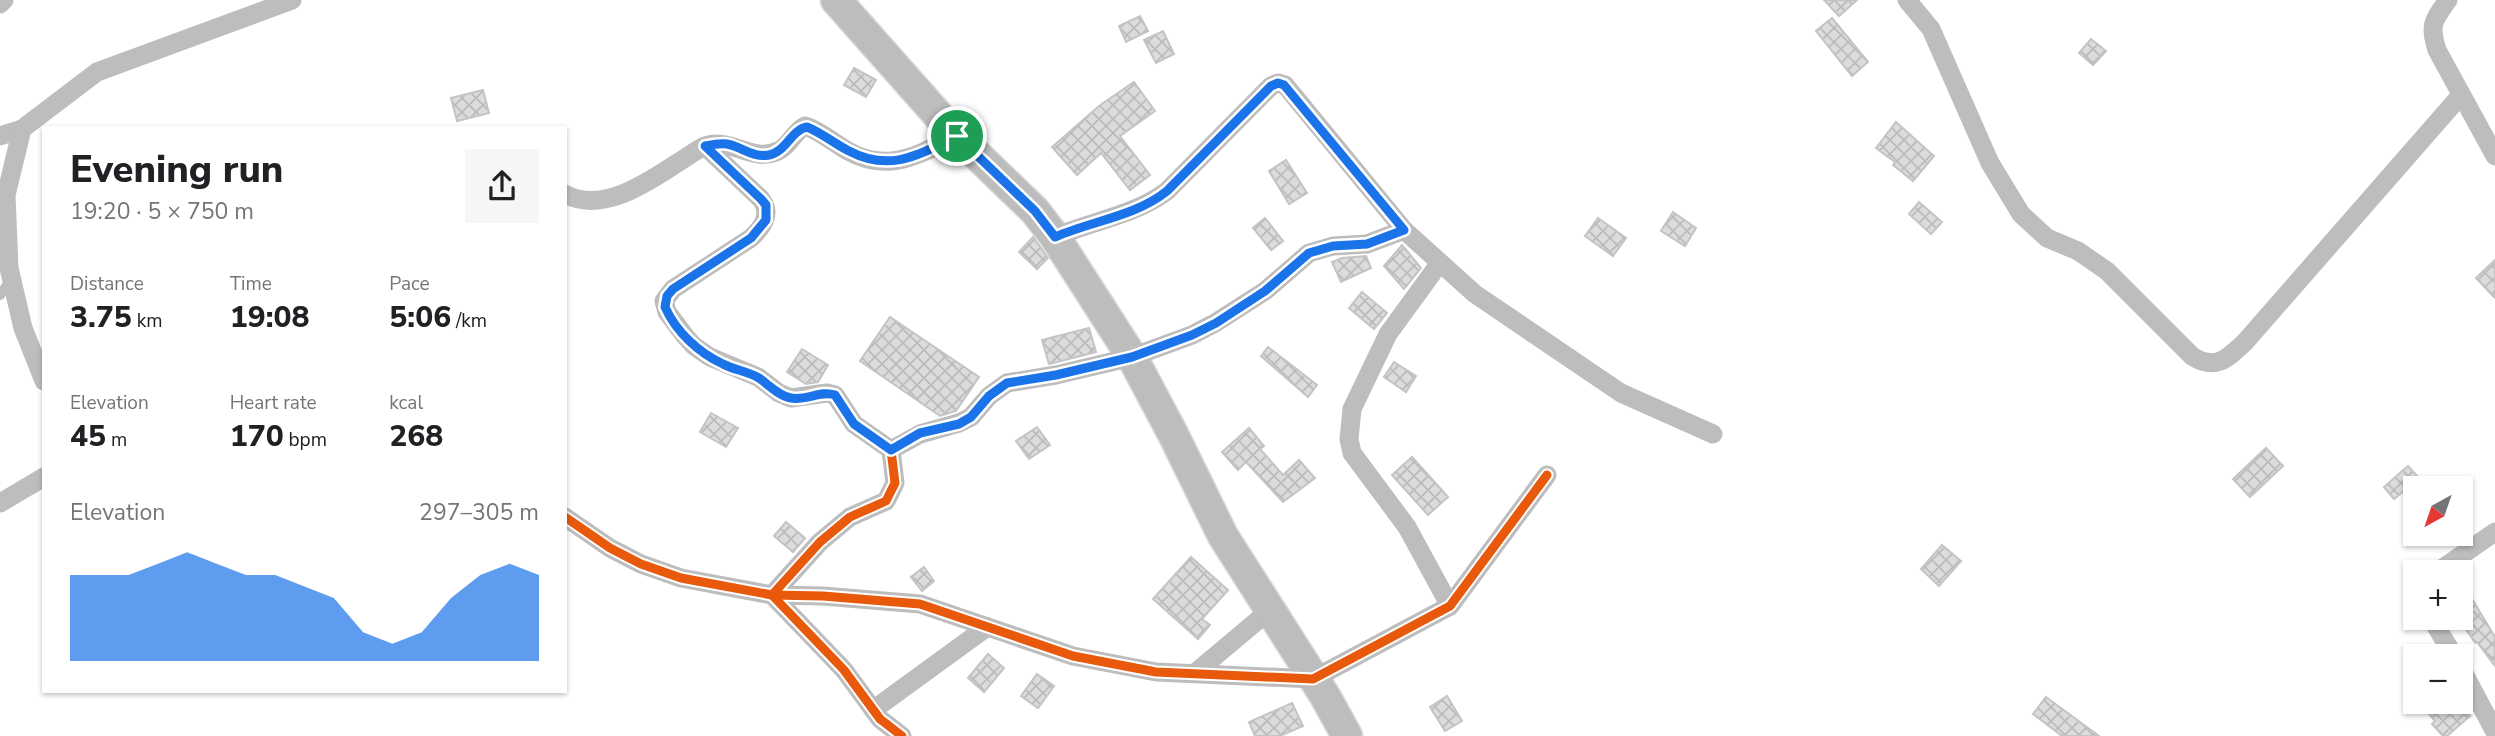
<!DOCTYPE html>
<html lang="en">
<head>
<meta charset="utf-8">
<style>
  :root { --surface:#fff; --page:#f6f6f6; --text:#202124; --muted:#757577; --accent:#1a73e8 }
  body { margin:0; font-family:"Nunito Sans",sans-serif; background:var(--page); color:var(--text); height:100vh; display:flex; flex-direction:column; font-size:26px; white-space:nowrap }
  * { box-sizing:border-box; margin:0 }
  p { font-size:23px; color:var(--muted) }
  .icon { flex:none; width:38px; height:38px; fill:none; stroke:currentColor; stroke-width:2; stroke-linecap:round; stroke-linejoin:round }
  .map { position:relative; flex:1; overflow:hidden }
  .panel { position:absolute; left:42px; top:126px; width:525px; height:567px; display:flex; flex-direction:column; background:var(--surface); border-radius:0px; box-shadow:0 2px 5px #0004 }
  .panel>* { flex:none }
  .needle { width:46px; rotate:220deg }
  .tools { position:absolute; left:2403px; top:476px; display:grid; gap:14px }
  .tools a { display:grid; place-items:center; width:70px; height:70px; border-radius:0px; background:var(--surface); box-shadow:0 2px 5px #0004; font-size:35px }
  .pin { position:absolute; display:grid; place-items:center; width:60px; height:60px; color:#fff; margin:-30px; border:4px solid #fff; border-radius:50%; box-shadow:0 2px 7px #0007 }
  .round { display:grid; place-items:center; flex:none; width:74px; height:74px; border-radius:0px; background:var(--page) }
  .overview { display:flex; align-items:center; justify-content:space-between; height:119px; padding:0 28px }
  h1 { font-size:38px; font-weight:800; line-height:52px }
  .metrics { display:grid; grid-template-columns:repeat(3,1fr); gap:10px; height:119px; padding:7px 28px }
  .metrics div { display:grid; align-content:center }
  .metrics b { font-size:30px; font-weight:800 }
  .metrics small { font-size:19px; font-weight:400 }
  .metrics p { font-size:19px }
  .chart { height:196px; padding:14px 28px }
  .chart p { display:flex; justify-content:space-between }
  .chart svg { width:100%; height:126px; margin-top:7px; fill:var(--accent); opacity:.7 }
  .map>svg:first-child { display:block }
  .building { fill:url(#building-cross-hatch); stroke:#c4c4c4; stroke-width:2 }
  .lines { fill:none; stroke-linecap:round; stroke-linejoin:round }
  .primary-casing { stroke:#dbdbdb; stroke-width:33 }
  .lane { stroke:#bdbdbd; stroke-width:10 }
  .street { stroke:#bdbdbd; stroke-width:19 }
  .primary { stroke:#bdbdbd; stroke-width:30 }
  .cycleway-casing { stroke:#fff; stroke-width:13 }
  .cycleway { stroke:#e8590c; stroke-width:9 }
  .route-casing { stroke:#fff; stroke-width:14 }
  .route { stroke:#1a73e8; stroke-width:9 }
</style>
</head>
<body>
<div class="map">
<svg width="2495" height="736" viewBox="0 0 2495 736">
  <defs>
    <pattern id="building-cross-hatch" width="8" height="8" patternUnits="userSpaceOnUse" patternTransform="scale(1.75)"><rect width="8" height="8" fill="#dcdcdc"/><path d="M0 0l8 8M0 8l8-8" fill="none" stroke="#bbb"/></pattern>
  </defs>
  <rect width="100%" height="100%" fill="#fff"/>
  <g class="building">
    <path d="M 1824,0 L 1857,0 L 1839,16 Z"/>
    <path d="M 1140,16 L 1148,31 L 1126,42 L 1119,26 Z"/>
    <path d="M 1832,18 L 1868,62 L 1852,76 L 1816,31 Z"/>
    <path d="M 1163,31 L 1174,54 L 1156,63 L 1144,40 Z"/>
    <path d="M 2091,39 L 2106,51 L 2093,65 L 2079,53 Z"/>
    <path d="M 854,68 L 876,80 L 866,97 L 844,85 Z"/>
    <path d="M 1134,82 L 1155,111 L 1120,136 L 1150,175 L 1130,190 L 1101,153 L 1077,175 L 1052,147 L 1099,106 Z"/>
    <path d="M 483,90 L 489,113 L 457,121 L 451,98 Z"/>
    <path d="M 1896,122 L 1934,156 L 1913,181 L 1893,165 L 1895,162 L 1876,148 Z"/>
    <path d="M 1286,160 L 1307,193 L 1289,204 L 1269,171 Z"/>
    <path d="M 1919,202 L 1942,222 L 1931,234 L 1909,214 Z"/>
    <path d="M 1673,212 L 1696,228 L 1685,246 L 1661,231 Z"/>
    <path d="M 1265,218 L 1283,241 L 1271,250 L 1253,228 Z"/>
    <path d="M 1598,218 L 1626,238 L 1613,256 L 1585,236 Z"/>
    <path d="M 1033,237 L 1048,258 L 1037,269 L 1019,252 Z"/>
    <path d="M 1402,245 L 1421,268 L 1404,289 L 1384,266 Z"/>
    <path d="M 1366,256 L 1371,268 L 1341,282 L 1332,262 L 1342,258 Z"/>
    <path d="M 2495,260 L 2495,298 L 2476,278 Z"/>
    <path d="M 1362,292 L 1387,313 L 1374,329 L 1349,308 Z"/>
    <path d="M 890,317 L 979,377 L 956,411 L 940,416 L 860,361 Z"/>
    <path d="M 1089,328 L 1096,352 L 1049,364 L 1042,340 Z"/>
    <path d="M 1268,347 L 1317,385 L 1308,397 L 1261,356 Z"/>
    <path d="M 802,349 L 828,365 L 818,382 L 806,384 L 787,372 Z"/>
    <path d="M 1394,362 L 1416,376 L 1406,392 L 1384,377 Z"/>
    <path d="M 711,413 L 738,428 L 726,447 L 700,432 Z"/>
    <path d="M 1037,427 L 1050,445 L 1029,459 L 1016,441 Z"/>
    <path d="M 1249,428 L 1264,446 L 1260,449 L 1283,475 L 1299,460 L 1315,478 L 1283,502 L 1246,462 L 1238,470 L 1222,452 Z"/>
    <path d="M 2266,448 L 2283,466 L 2250,497 L 2233,479 Z"/>
    <path d="M 1412,457 L 1448,497 L 1428,515 L 1392,475 Z"/>
    <path d="M 2408,466 L 2428,488 L 2415,488 L 2415,500 L 2405,490 L 2394,499 L 2384,487 Z"/>
    <path d="M 786,522 L 805,538 L 793,552 L 774,536 Z"/>
    <path d="M 1942,545 L 1961,561 L 1939,586 L 1921,569 Z"/>
    <path d="M 1191,557 L 1228,590 L 1202,619 L 1210,625 L 1198,639 L 1153,599 Z"/>
    <path d="M 924,567 L 934,581 L 922,591 L 911,577 Z"/>
    <path d="M 2460,579 L 2495,637 L 2495,666 L 2477,642 L 2475,643 L 2460,620 Z"/>
    <path d="M 988,654 L 1004,668 L 984,692 L 968,678 Z"/>
    <path d="M 1037,674 L 1054,686 L 1038,708 L 1021,696 Z"/>
    <path d="M 1447,696 L 1462,721 L 1445,731 L 1430,707 Z"/>
    <path d="M 2046,697 L 2099,736 L 2062,736 L 2033,714 Z"/>
    <path d="M 2419,702 L 2457,702 L 2470,716 L 2447,736 L 2443,736 L 2432,724 L 2435,721 Z"/>
    <path d="M 1292,703 L 1303,726 L 1280,736 L 1255,736 L 1249,722 Z"/>
  </g>
  <g class="lines">
    <g class="primary-casing">
      <path id="primary" d="M 836,0 L 953,132 L 1035,211 L 1055,237 L 1132,357 L 1174,436 L 1223,536 L 1325,696 L 1347,736"/>
    </g>
    <path class="lane" d="M 0,295 L 10,281"/>
    <g class="street">
      <path d="M 1907,0 L 1931,29 L 1990,163 L 2021,214 L 2047,238 L 2078,251 L 2107,271 L 2192,356 C 2215,371 2227,359 2245,342 L 2461,95"/>
      <path d="M 2448,0 C 2433,21 2429,25 2437,50 L 2495,156"/>
      <path d="M 0,4 L 4,0"/>
      <path d="M 0,136 L 22,129"/>
      <path d="M 705,146 L 761,199 C 772,214 763,227 751,238 L 673,289 L 664,301 L 667,312 L 685,336 L 694,346 L 710,357 L 758,377 L 779,393 L 791,398 L 827,393 L 835,395 L 854,424 L 891,450"/>
      <path d="M 565,194 C 604,215 650,180 682,160 C 690,155 698,149 705,146 C 732,137 752,163 778,151 C 790,146 793,132 805,126 C 819,130 834,143 848,151 C 889,174 919,154 957,136"/>
      <path d="M 1055,237 C 1092,221 1135,215 1167,191 L 1271,86 L 1278,83 L 1285,85 L 1404,230 L 1475,294 L 1621,393 L 1713,434"/>
      <path d="M 1439,264 L 1388,334 L 1352,409 L 1349,439 L 1352,453 L 1407,527 L 1450,606"/>
      <path d="M 44,381 L 23,328 L 9,268 L 6,195 L 22,129 L 97,72 L 292,0"/>
      <path d="M 0,503 L 44,477"/>
      <path d="M 565,517 L 610,548 L 641,564 L 681,578 L 772,595 L 823,596 L 920,604 L 1073,656 L 1156,672 L 1313,679 L 1450,606 L 1547,475"/>
      <path d="M 2437,572 L 2495,532"/>
      <path d="M 2431,618 L 2454,656"/>
      <path d="M 2460,666 L 2495,732"/>
      <path d="M 1195,673 L 1270,610"/>
      <path d="M 873,710 L 987,627"/>
      <path d="M 902,736 L 880,719 L 844,670 L 772,595 L 820,542 L 850,517 L 886,501 L 895,483 L 891,450 L 920,434 L 959,423 L 971,417 L 989,396 L 1007,383 L 1056,375 L 1132,357 L 1192,335 L 1215,323 L 1265,291 L 1309,253 L 1333,246 L 1367,244 L 1404,230"/>
    </g>
    <use href="#primary" class="primary"/>
    <g class="cycleway-casing">
      <g id="cycleway">
        <path d="M 565,517 L 610,548 L 641,564 L 681,578 L 772,595 L 823,596 L 920,604 L 1073,656 L 1156,672 L 1313,679 L 1450,606 L 1547,475"/>
        <path d="M 902,736 L 880,719 L 844,670 L 772,595 L 820,542 L 850,517 L 886,501 L 895,483 L 891,450 L 920,434 L 959,423 L 971,417 L 989,396 L 1007,383 L 1056,375 L 1132,357 L 1192,335 L 1215,323 L 1265,291 L 1309,253 L 1333,246 L 1367,244 L 1404,230"/>
      </g>
    </g>
    <use href="#cycleway" class="cycleway"/>
  </g>
  <g class="lines">
    <g class="route-casing">
      <path id="route" d="M 1278,83 L 1284,85 L 1404,230 L 1367,244 L 1333,246 L 1309,253 L 1265,291 L 1216,323 L 1192,335 L 1132,357 L 1056,375 L 1007,383 L 989,396 L 971,417 L 959,424 L 920,433 L 891,450 L 854,424 L 835,395 C 821,390 806,401 791,398 C 779,396 769,385 759,378 C 747,371 734,370 723,364 C 699,353 676,332 665,307 L 667,296 L 673,289 L 751,238 L 766,220 L 766,205 L 761,199 L 705,146 C 712,145 720,143 727,144 C 742,147 753,158 769,155 C 787,151 791,130 807,127 C 822,133 835,144 849,151 C 891,173 920,154 957,136 L 1035,211 L 1055,237 C 1092,221 1136,216 1167,191 L 1271,86 Z"/>
    </g>
    <use href="#route" class="route"/>
  </g>
</svg>
<div class="tools">
<a><svg class="needle" viewBox="-14 -14 28 28"><path d="M0-13l5 13h-10z" fill="#e53935"/><path d="M0 13l5-13h-10z" fill="#757577"/></svg></a>
<a>+</a>
<a>−</a>
</div>
<div class="pin" style="left:957px;top:136px;background:#1e9e55"><svg class="icon" aria-label="arrive" viewBox="0 0 24 24"><path d="M6 21V4h12l-3 4 3 4H6"/></svg></div>
<section class="panel">
<div class="overview"><div><h1>Evening run</h1><p>19:20 · 5 × 750 m</p></div><a class="round"><svg class="icon" aria-label="share" viewBox="0 0 24 24"><path d="M12 15V3M7 8l5-5 5 5M5 13v7h14v-7"/></svg></a></div>
<div class="metrics">
<div><p>Distance</p><b>3.75<small> km</small></b></div>
<div><p>Time</p><b>19:08</b></div>
<div><p>Pace</p><b>5:06<small> /km</small></b></div>
</div>
<div class="metrics">
<div><p>Elevation</p><b>45<small> m</small></b></div>
<div><p>Heart rate</p><b>170<small> bpm</small></b></div>
<div><p>kcal</p><b>268</b></div>
</div>
<div class="chart"><p><span>Elevation</span>297–305 m</p>
<svg viewBox="0 0 160 44" preserveAspectRatio="none"><path d="M0 44V14L10 14L20 14L30 10L40 6L50 10L60 14L70 14L80 18L90 22L100 34L110 38L120 34L130 22L140 14L150 10L160 14V44z"/></svg>
</div>
</section>
</div>
</body>
</html>
